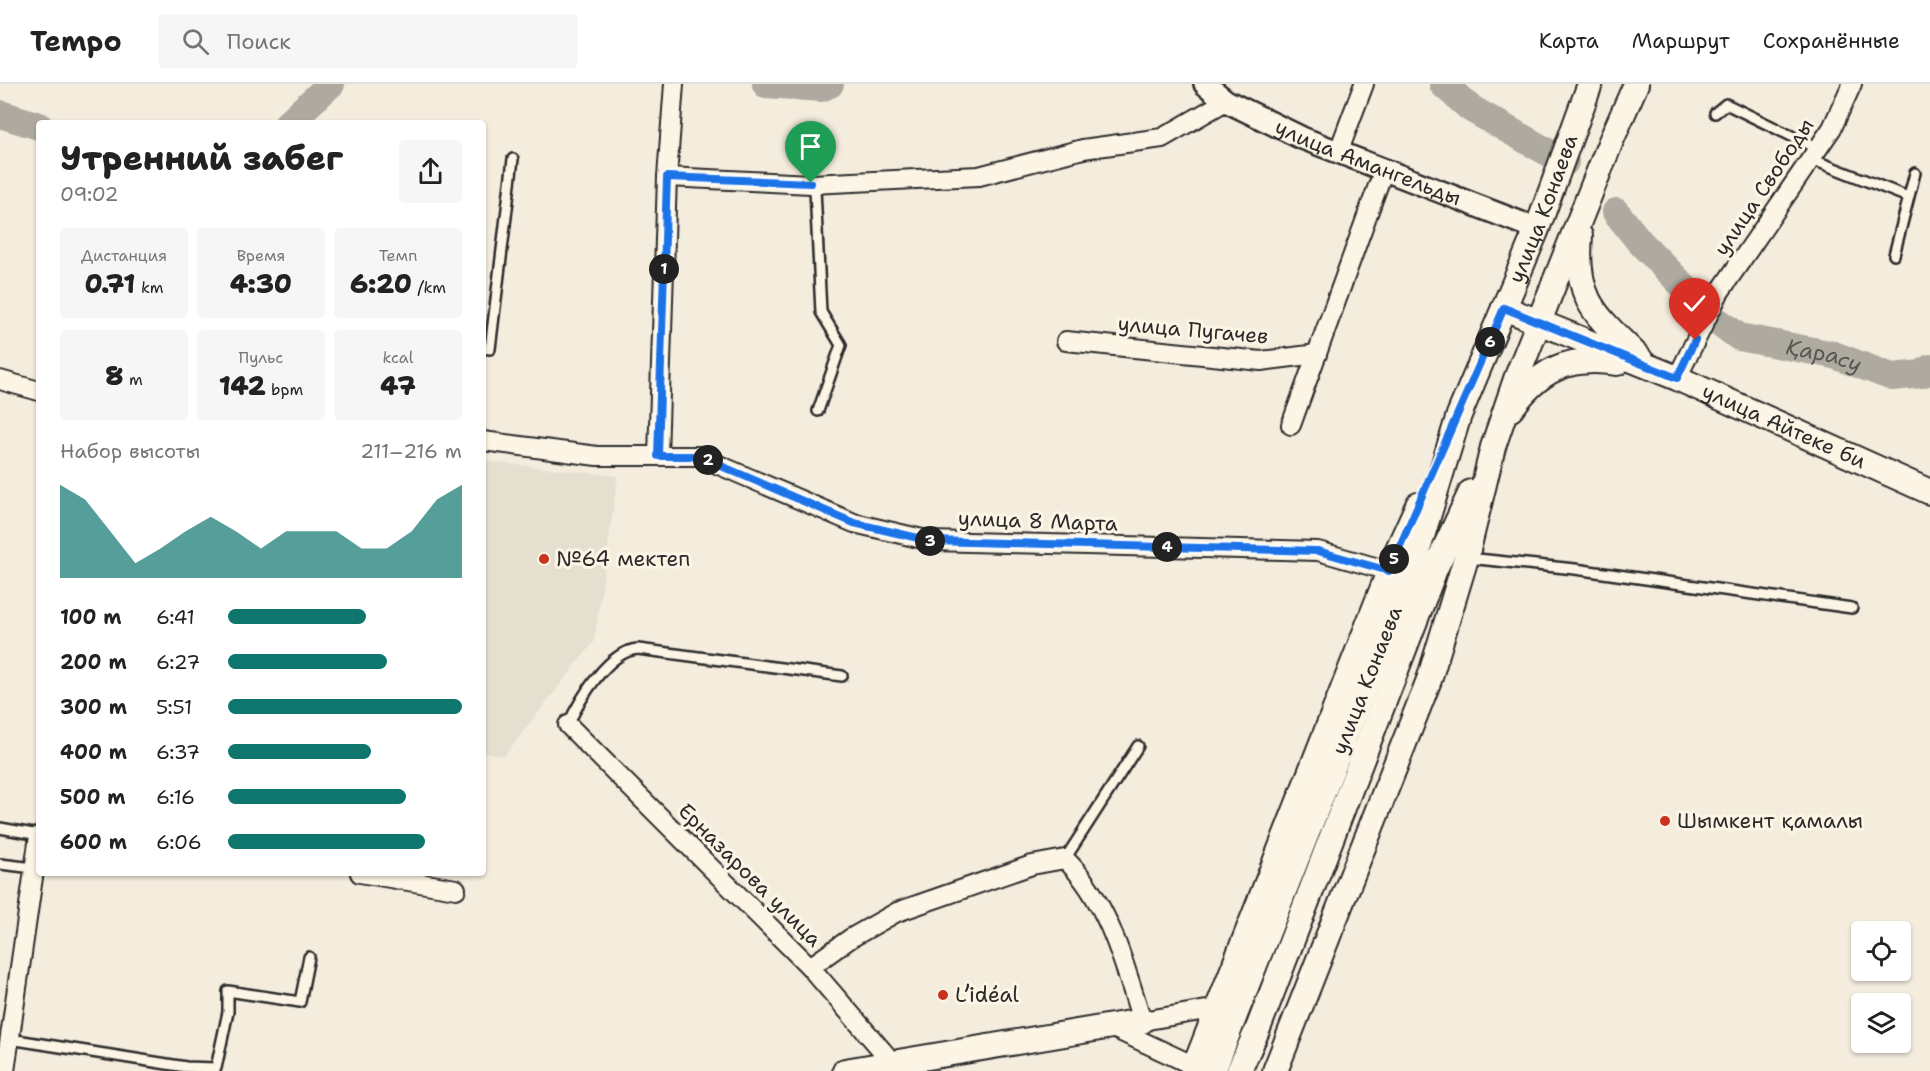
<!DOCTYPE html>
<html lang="ru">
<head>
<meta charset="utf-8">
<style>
  :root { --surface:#fff; --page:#f6f6f6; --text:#222; --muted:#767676; --line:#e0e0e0; --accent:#0f766e }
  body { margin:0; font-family:"Shantell Sans",sans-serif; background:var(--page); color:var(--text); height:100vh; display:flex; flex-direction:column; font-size:22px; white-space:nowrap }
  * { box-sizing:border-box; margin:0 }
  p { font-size:20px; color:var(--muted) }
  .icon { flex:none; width:33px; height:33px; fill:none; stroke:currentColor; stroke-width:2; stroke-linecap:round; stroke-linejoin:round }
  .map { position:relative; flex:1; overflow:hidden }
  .drawer { position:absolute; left:36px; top:36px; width:450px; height:756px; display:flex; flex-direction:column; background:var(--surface); border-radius:6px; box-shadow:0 2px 4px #0004 }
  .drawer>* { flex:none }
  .fabs { position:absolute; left:1851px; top:837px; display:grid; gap:12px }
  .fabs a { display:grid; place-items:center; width:60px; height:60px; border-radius:6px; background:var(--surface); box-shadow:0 2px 4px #0004; font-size:30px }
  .pin { position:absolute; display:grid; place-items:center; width:51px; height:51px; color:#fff; margin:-62px -26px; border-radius:50% 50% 50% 0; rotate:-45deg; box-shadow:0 0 6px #0007 }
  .pin .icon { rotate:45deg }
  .km { position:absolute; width:30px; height:30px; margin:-15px; border-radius:50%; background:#222; color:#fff; font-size:16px; line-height:30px; text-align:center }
  .round { display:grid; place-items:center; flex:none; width:63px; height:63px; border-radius:6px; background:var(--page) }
  .summary { display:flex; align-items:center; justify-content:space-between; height:102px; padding:0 24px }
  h1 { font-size:33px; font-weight:800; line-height:45px }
  .figures { display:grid; grid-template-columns:repeat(3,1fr); gap:9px; height:102px; padding:6px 24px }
  .figures div { display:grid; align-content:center; border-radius:6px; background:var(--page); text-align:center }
  .figures b { font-size:26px; font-weight:800 }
  .figures small { font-size:16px; font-weight:400 }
  .figures p { font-size:16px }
  .chart { height:168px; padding:12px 24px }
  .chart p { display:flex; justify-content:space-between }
  .chart svg { width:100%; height:108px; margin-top:6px; fill:var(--accent); opacity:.7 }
  ul { padding:0 24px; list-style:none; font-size:20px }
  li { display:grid; grid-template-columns:96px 72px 1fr; align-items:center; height:45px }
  li i { height:15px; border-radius:8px; background:var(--accent) }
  header { display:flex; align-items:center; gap:36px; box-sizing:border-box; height:84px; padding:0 30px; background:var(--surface); border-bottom:2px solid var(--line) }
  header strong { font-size:28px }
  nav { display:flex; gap:33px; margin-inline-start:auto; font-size:21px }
  .search { width:420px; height:54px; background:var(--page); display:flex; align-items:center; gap:15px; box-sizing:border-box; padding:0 21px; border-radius:6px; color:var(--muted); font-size:22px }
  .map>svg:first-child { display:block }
  .built { fill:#e5dfd0 }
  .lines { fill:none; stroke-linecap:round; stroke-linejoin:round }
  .river { stroke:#afaaa0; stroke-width:28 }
  .service-casing { stroke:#2b2b2b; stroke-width:14 }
  .minor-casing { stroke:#2b2b2b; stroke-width:22 }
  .tertiary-casing { stroke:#2b2b2b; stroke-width:26 }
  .secondary-casing { stroke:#2b2b2b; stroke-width:28 }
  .service { stroke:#fcf5e5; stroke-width:9 }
  .minor { stroke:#fcf5e5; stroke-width:18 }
  .tertiary { stroke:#fcf5e5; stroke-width:21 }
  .secondary { stroke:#fcf5e5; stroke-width:24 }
  .route-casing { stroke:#fff; stroke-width:12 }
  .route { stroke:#1a73e8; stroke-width:8 }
  .poi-dot { fill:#c8321e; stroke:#fcf5e5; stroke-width:2 }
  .labels { text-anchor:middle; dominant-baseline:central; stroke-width:6; stroke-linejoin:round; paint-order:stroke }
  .street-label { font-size:21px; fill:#2b2b2b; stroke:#fcf5e5 }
  .poi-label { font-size:21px; fill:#2b2b2b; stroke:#fcf5e5; text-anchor:start }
  .water-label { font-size:22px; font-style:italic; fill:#595754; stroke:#fcf5e5 }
</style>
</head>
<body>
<header>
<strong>Tempo</strong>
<div class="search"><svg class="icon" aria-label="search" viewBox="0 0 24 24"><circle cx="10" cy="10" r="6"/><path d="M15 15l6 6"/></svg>Поиск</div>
<nav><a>Карта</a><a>Маршрут</a><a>Сохранённые</a></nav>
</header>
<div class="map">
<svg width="1930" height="987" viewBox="0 0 1930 987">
  <rect width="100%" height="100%" fill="#f4edde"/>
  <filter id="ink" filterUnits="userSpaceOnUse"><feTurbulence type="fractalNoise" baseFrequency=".0167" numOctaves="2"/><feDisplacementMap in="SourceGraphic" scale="12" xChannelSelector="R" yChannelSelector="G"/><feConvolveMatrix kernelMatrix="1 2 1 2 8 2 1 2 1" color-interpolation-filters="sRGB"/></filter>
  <g filter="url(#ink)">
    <path class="built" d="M 483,377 L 618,392 L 594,558 L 504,672 L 483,668 Z"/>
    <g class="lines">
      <g class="river">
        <path d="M 766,0 L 821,4 L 830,0"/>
        <path d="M 1443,0 L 1470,24 L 1565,78"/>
        <path d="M 0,30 L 39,42"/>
        <path d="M 288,39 L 331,0"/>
        <path d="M 1616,128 L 1640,158 L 1700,219"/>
        <path id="s1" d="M 1719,238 L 1739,253 L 1834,271 L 1892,293 L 1922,290 L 1930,284"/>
      </g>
      <g class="service-casing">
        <g id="service">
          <path d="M 1715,29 L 1726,20 L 1818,65"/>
          <path d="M 1811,75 L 1908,113"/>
          <path d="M 811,100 L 815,105 L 821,228 L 841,261 L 818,327"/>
          <path d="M 1894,171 L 1915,89"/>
          <path d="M 483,264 L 490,265 L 513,75"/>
          <path d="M 1468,474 L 1575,485 L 1852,524"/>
          <path d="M 568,641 C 580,615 608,567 638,565 L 842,592"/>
          <path d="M 0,744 L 39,751"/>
          <path d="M 1065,775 L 1138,662"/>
          <path d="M 0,780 L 34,784"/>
          <path d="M 10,955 L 186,983 L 216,984 L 228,928 L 228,907 L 300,918 L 309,873"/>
        </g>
      </g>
      <g class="minor-casing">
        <g id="minor">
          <path d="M 1338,69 L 1364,0"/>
          <path d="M 667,93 L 811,100 L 979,92 L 1083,65 L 1162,54 L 1226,17"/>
          <path d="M 1066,257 L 1261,277 L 1317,270"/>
          <path d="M 1677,294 L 1719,209 L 1832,44 L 1852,0"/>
          <path d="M 0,296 L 39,307"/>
          <path d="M 1291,341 L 1383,88"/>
          <path d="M 483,357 L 597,372 L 698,372 L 854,439 L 931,457 L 1318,467 L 1389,487"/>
          <path d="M 658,372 L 667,93 L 674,0"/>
          <path d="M 568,641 L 810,883 L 892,978"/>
          <path d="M 360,789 L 456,805"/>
          <path d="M 810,883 L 851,854 L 897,828 L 1032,781 L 1065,775 C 1108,816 1125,882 1142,937 L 1218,924"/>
          <path d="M 1109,942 L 1205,987"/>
          <path d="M 5,987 L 39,752"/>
        </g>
      </g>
      <g class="tertiary-casing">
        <g id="tertiary">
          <path id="s2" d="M 1205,0 L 1226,17 L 1302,54 L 1537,145"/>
        </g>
      </g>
      <g class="secondary-casing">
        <g id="secondary">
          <path d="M 1580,152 C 1574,219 1598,232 1640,275"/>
          <path id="s3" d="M 1504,224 L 1677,294 L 1930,408"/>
          <path d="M 1511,325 C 1539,286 1568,271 1617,279"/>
          <path d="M 845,987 L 1142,937"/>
          <path d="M 1193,987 L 1398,465 L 1418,421"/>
          <path id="s4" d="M 1213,987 L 1416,472 L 1459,331 L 1537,145 L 1590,0"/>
          <path d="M 1239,987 L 1259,942 L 1435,485 L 1471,408"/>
          <path d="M 1275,987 L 1429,596 L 1466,474 L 1493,363 L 1516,295 L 1611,57 L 1636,0"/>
        </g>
      </g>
      <use href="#service" class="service"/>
      <use href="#minor" class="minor"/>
      <use href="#tertiary" class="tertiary"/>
      <use href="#secondary" class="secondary"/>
    </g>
  </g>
  <g class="lines" filter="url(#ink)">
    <g class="route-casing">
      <path id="route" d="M 811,99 L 667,93 L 658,372 L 698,372 L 854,439 L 931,457 L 1318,467 L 1389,487 L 1504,224 L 1677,294 L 1695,256"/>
    </g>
    <use href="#route" class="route"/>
  </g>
  <g class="poi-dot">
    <circle cx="544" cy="475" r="6"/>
    <circle cx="1665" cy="737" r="6"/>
    <circle cx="943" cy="911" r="6"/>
  </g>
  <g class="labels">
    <g class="street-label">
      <text stroke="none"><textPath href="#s2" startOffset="182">улица Амангельды</textPath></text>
      <text transform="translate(1764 103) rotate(-56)">улица Свободы</text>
      <text stroke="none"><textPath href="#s4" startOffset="924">улица Конаева</textPath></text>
      <text transform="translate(1193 246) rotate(5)">улица Пугачев</text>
      <text stroke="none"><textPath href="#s3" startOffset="304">улица Айтеке би</textPath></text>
      <text transform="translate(1038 437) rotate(2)">улица 8 Марта</text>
      <text stroke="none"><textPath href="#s4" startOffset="420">улица Конаева</textPath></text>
      <text transform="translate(750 791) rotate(45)">Ерназарова улица</text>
    </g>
    <g class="poi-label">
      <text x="556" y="475">№64 мектеп</text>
      <text x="1677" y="737">Шымкент қамалы</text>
      <text x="955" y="911">L’idéal</text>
    </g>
    <g class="water-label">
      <text stroke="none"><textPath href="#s1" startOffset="112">Қарасу</textPath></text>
    </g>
  </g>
</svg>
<div class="fabs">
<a><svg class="icon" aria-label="locate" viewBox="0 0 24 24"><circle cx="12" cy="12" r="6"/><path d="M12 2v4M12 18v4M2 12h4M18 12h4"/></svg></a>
<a><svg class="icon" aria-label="layers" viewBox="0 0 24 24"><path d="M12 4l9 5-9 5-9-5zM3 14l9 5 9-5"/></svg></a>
</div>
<div class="pin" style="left:811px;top:99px;background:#1e9e55"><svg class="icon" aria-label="arrive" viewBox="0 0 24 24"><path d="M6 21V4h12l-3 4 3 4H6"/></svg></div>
<div class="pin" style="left:1695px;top:256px;background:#d93025"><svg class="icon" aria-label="check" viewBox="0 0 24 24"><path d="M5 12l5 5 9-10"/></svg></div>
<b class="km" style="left:664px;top:185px">1</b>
<b class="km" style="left:708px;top:376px">2</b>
<b class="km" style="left:930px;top:457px">3</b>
<b class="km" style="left:1167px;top:463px">4</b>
<b class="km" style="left:1394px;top:475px">5</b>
<b class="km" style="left:1490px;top:258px">6</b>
<section class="drawer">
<div class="summary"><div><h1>Утренний забег</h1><p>09:02</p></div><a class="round"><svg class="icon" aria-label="share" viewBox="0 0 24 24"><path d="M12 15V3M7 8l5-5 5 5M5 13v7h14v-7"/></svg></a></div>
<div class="figures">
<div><p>Дистанция</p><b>0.71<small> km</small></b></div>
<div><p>Время</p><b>4:30</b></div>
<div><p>Темп</p><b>6:20<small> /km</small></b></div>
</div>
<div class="figures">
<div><b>8<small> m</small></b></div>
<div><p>Пульс</p><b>142<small> bpm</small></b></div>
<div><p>kcal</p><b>47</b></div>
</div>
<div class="chart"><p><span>Набор высоты</span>211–216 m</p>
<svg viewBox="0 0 160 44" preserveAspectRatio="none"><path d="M0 44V6L10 12L20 25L30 38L40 32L50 25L60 19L70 25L80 32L90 25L100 25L110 25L120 32L130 32L140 25L150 12L160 6V44z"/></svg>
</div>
<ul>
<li><b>100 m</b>6:41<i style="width:59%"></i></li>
<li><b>200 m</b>6:27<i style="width:68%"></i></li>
<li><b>300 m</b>5:51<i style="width:100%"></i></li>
<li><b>400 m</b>6:37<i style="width:61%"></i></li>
<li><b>500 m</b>6:16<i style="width:76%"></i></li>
<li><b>600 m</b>6:06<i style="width:84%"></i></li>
</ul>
</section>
</div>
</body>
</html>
